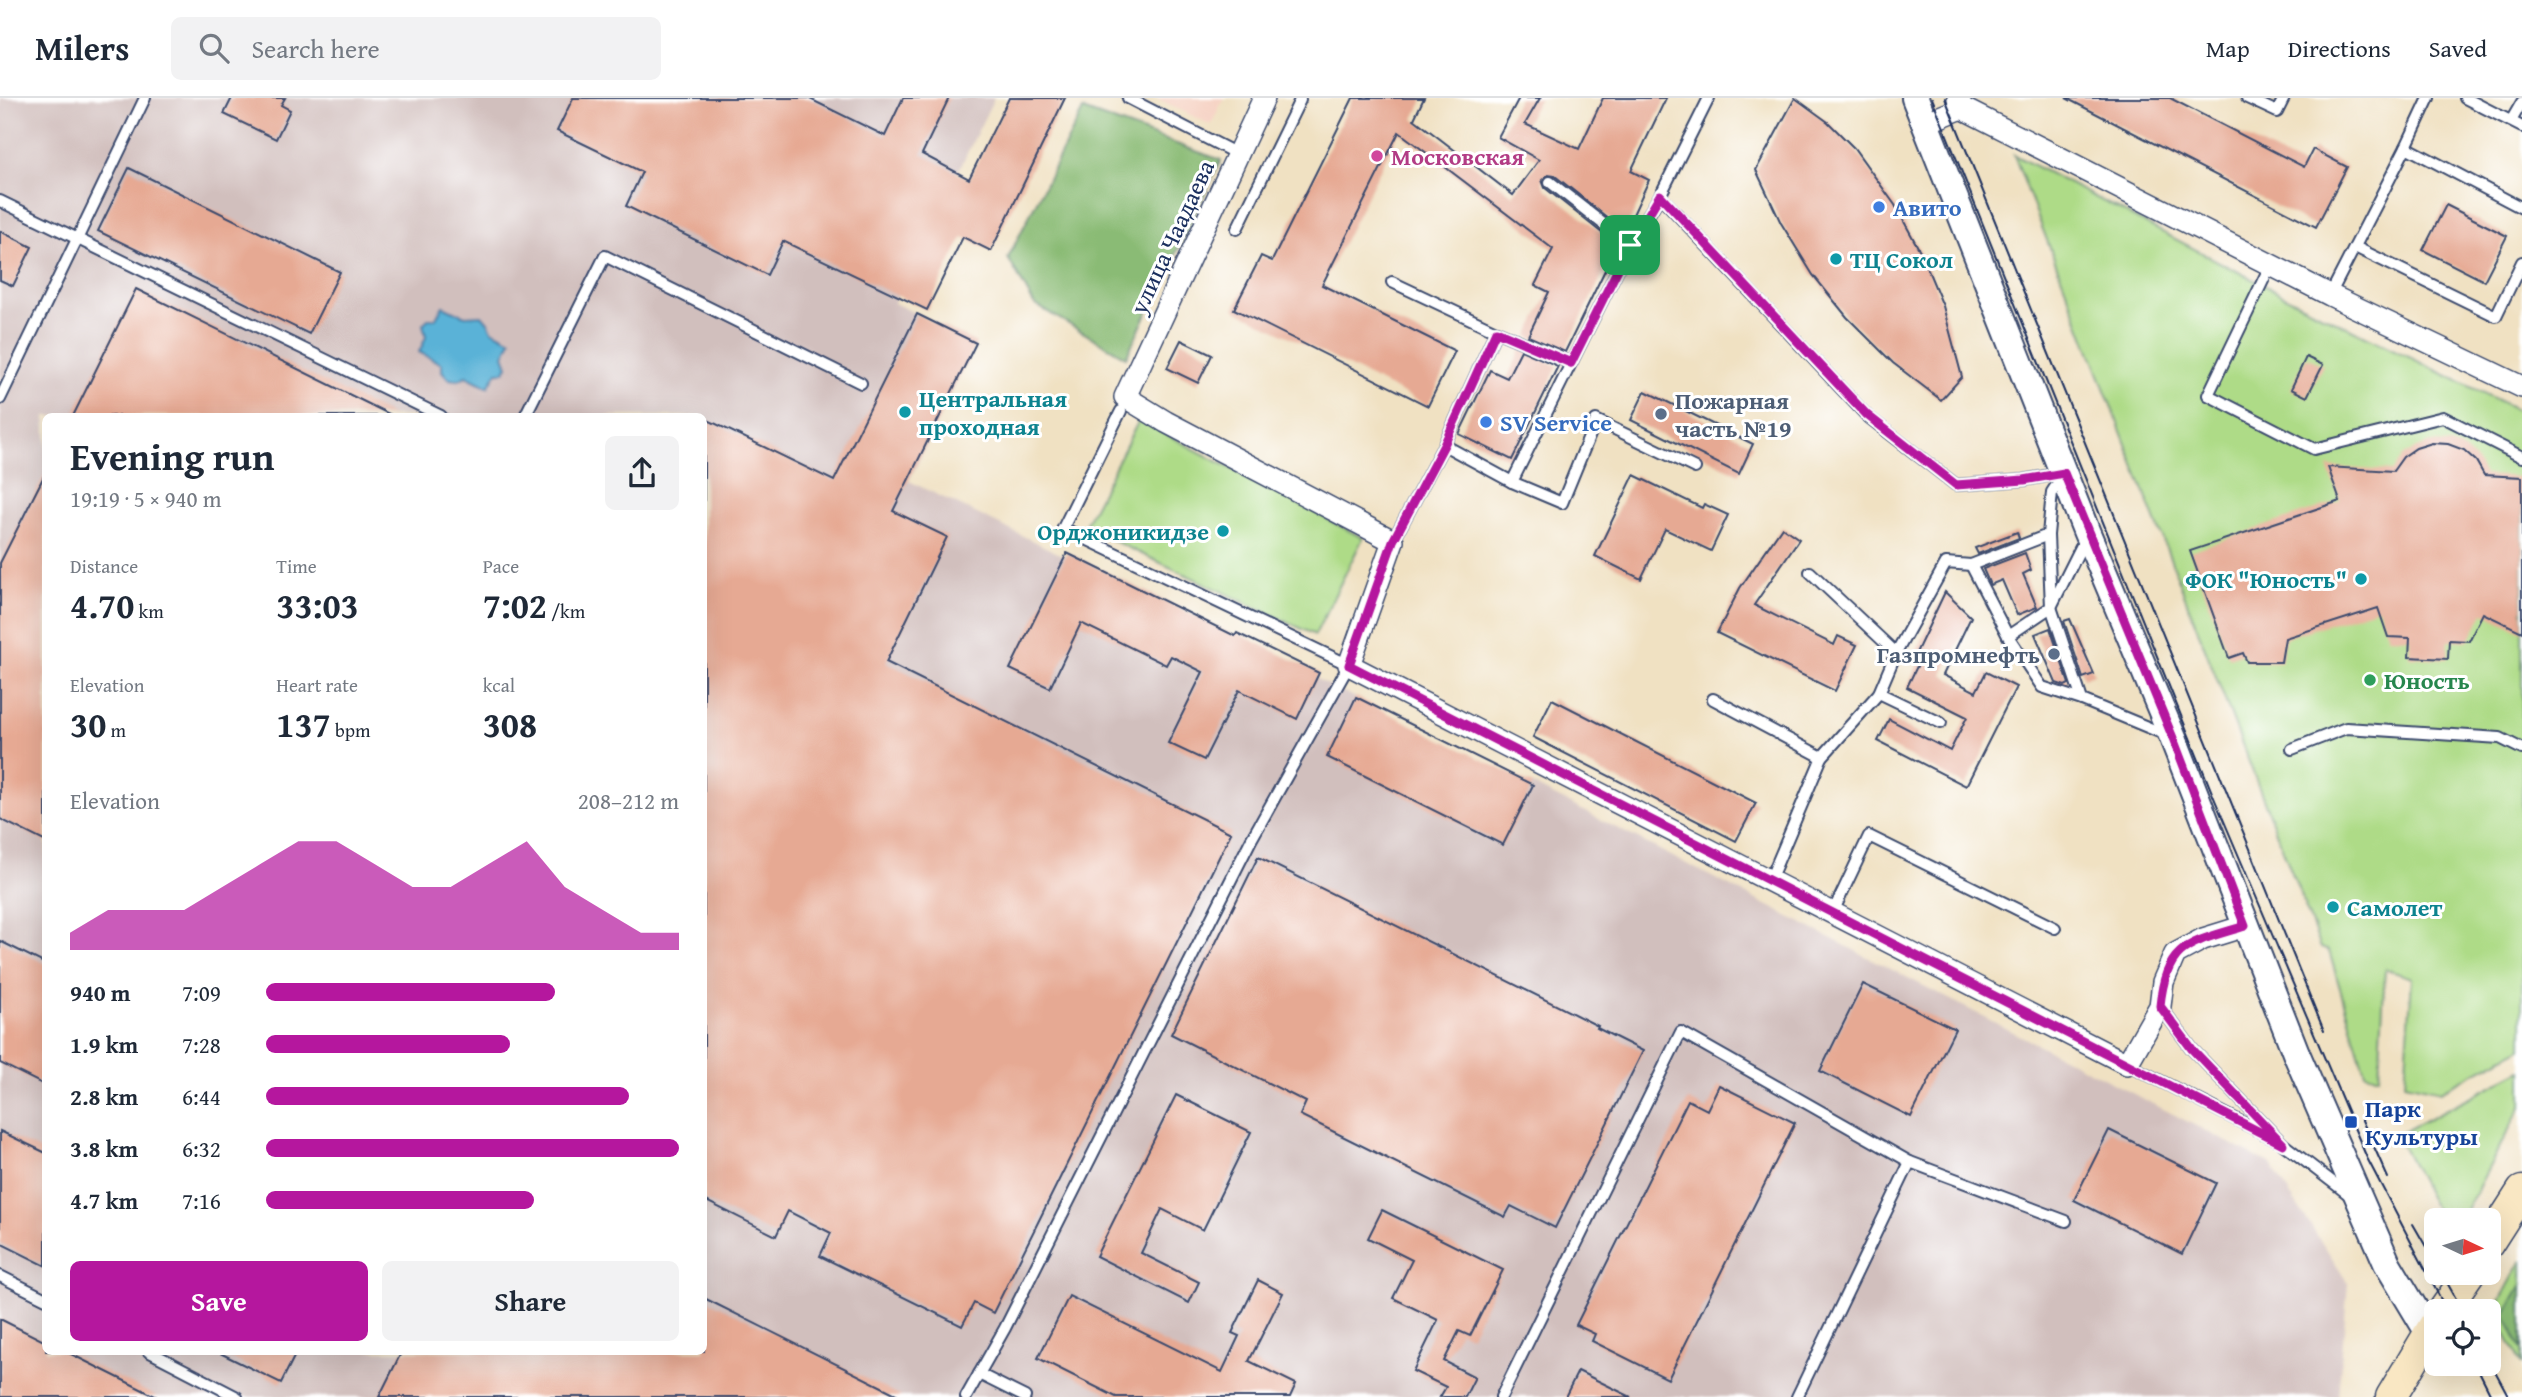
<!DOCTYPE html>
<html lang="en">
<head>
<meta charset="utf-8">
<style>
  :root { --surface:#fff; --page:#f2f2f3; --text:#1f2937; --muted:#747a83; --line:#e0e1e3; --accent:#b5179e }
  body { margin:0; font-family:"Gentium Book Plus",serif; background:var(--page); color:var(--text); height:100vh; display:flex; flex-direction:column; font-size:26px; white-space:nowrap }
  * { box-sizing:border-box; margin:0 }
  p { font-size:23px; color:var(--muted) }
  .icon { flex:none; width:38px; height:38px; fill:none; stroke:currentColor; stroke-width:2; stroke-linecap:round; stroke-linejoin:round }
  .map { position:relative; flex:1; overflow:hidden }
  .details { position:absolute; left:42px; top:315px; width:665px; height:942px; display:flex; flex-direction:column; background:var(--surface); border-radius:10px; box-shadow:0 7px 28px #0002 }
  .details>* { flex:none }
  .needle { width:46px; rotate:94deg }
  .buttons { position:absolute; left:2424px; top:1110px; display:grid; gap:14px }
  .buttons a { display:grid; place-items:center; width:77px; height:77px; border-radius:10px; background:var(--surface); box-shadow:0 7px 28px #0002; font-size:35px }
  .pin { position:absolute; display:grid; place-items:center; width:60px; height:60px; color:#fff; margin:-30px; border-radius:14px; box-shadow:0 4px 10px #0006 }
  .round { display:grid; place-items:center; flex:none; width:74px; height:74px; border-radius:10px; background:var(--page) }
  .overview { display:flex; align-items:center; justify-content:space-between; height:119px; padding:0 28px }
  h1 { font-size:38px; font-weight:800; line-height:52px }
  .figures { display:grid; grid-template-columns:repeat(3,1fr); gap:10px; height:119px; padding:7px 28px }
  .figures div { display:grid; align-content:center }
  .figures b { font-size:35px; font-weight:800 }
  .figures small { font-size:19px; font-weight:400 }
  .figures p { font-size:19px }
  .chart { height:196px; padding:14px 28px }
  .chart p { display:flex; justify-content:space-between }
  .chart svg { width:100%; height:126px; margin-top:7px; fill:var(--accent); opacity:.7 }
  .primary-button { display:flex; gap:14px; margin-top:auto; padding:14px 28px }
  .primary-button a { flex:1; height:80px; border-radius:10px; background:var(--accent); color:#fff; font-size:28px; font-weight:800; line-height:80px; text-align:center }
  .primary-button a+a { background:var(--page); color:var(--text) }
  ul { padding:0 28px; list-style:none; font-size:23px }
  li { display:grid; grid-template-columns:112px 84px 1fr; align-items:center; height:52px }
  li i { height:18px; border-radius:9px; background:var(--accent) }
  header { display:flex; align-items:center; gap:42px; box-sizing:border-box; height:98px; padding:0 35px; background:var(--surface); border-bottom:2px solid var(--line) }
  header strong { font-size:33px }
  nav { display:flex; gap:38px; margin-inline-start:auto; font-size:24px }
  .search { width:490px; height:63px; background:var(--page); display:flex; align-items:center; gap:18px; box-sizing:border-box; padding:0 24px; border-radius:10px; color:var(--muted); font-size:26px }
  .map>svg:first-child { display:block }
  .built { fill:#f6d2c3 }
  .industrial { fill:#d1bfbd; fill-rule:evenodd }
  .green { fill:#aedb87; stroke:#648572; stroke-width:2 }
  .forest { fill:#8abb74; stroke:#527569; stroke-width:2 }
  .water { fill:#5ab2d7; stroke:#3a709a; stroke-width:2 }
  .building { fill:#e6a993 }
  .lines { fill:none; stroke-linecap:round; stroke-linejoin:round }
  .service-casing { stroke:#3b4a6d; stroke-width:14 }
  .minor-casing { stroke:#3b4a6d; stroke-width:24 }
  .tertiary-casing { stroke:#3b4a6d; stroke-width:30 }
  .secondary-casing { stroke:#3b4a6d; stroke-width:33 }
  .service { stroke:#fff; stroke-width:10 }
  .minor { stroke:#fff; stroke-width:21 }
  .tertiary { stroke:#fff; stroke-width:26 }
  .secondary { stroke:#f9e7c3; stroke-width:30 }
  .tram { stroke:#1b2f5e; stroke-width:2 }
  .route-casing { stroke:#fff; stroke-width:14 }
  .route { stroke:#b5179e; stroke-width:9 }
  .hotel-dot { fill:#d1479c; stroke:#fff; stroke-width:2.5 }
  .shop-dot { fill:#3f7fe0; stroke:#fff; stroke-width:2.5 }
  .culture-dot { fill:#0f9aa8; stroke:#fff; stroke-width:2.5 }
  .service-dot { fill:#5c6f8a; stroke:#fff; stroke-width:2.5 }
  .leisure-dot { fill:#2e9e5b; stroke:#fff; stroke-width:2.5 }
  .transit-dot { fill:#1a4fb4; stroke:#fff; stroke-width:2.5 }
  .labels { text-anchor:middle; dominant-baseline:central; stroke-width:6; stroke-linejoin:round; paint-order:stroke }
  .hotel-label { font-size:24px; font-weight:bold; fill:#b23c85; stroke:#fff; text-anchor:start }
  .shop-label { font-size:24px; font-weight:bold; fill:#366cbe; stroke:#fff; text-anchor:start }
  .street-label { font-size:24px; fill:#1b2f5e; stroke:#fff }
  .culture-label { font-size:24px; font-weight:bold; fill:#0d838f; stroke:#fff; text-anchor:start }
  .service-label { font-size:24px; font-weight:bold; fill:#4e5e75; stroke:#fff; text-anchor:start }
  .leisure-label { font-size:24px; font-weight:bold; fill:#27864d; stroke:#fff; text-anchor:start }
  .transit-label { font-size:24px; font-weight:bold; fill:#164399; stroke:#fff; text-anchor:start }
</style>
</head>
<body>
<header>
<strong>Milers</strong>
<div class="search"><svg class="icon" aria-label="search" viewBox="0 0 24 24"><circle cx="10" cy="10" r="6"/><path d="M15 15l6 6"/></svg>Search here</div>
<nav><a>Map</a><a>Directions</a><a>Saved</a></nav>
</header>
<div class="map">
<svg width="2522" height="1299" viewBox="0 0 2522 1299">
  <rect width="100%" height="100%" fill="#fff"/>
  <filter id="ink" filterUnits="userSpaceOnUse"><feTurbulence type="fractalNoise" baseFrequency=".0143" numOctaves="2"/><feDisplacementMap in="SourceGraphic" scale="14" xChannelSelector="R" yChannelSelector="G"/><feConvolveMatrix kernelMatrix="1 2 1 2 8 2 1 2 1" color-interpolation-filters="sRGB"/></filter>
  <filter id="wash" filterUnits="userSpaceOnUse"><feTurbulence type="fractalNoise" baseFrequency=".00686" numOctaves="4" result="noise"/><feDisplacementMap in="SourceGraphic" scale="28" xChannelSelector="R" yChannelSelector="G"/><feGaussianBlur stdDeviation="1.57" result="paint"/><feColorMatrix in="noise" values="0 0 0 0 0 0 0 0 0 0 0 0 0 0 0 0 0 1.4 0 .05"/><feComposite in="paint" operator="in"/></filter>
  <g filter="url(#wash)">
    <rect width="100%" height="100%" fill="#f0e1c2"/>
    <path class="built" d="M 1156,0 L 1224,0 L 1211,27 Z"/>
    <path class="industrial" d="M 0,0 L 994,0 L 894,205 L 976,245 L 909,383 L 1064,458 L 1067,454 L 1235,538 L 1237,535 L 1319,575 L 1317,581 L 1533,687 L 2270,1066 L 2348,1185 L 2338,1299 L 0,1299 ZM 46,318 L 704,318 L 704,1253 L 46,1253 Z"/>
    <g class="green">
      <path d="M 2014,57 L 2300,206 L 2522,314 L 2522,950 L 2441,993 L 2405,985 L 2412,880 L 2385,871 L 2379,978 L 2365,975 L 2329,853 L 2321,850 Z"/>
      <path d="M 1139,322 L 1363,440 L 1315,537 L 1084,429 Z"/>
      <path d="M 2522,972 L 2522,1007 L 2461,1122 L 2441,1122 L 2397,1037 Z"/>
      <path d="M 2522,1162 L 2522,1267 L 2494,1214 Z"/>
    </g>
    <g class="forest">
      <path d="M 1083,12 L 1221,62 L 1126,259 L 1034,206 L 1008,160 Z"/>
      <path d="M 2522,1186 L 2522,1253 L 2505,1217 Z"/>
    </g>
    <path class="water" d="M 443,208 L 465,218 L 482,217 L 488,224 L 492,232 L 511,242 L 504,257 L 508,268 L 504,274 L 497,274 L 488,289 L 466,278 L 459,282 L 449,281 L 442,273 L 442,266 L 419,254 L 426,239 L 423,226 L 428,221 L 435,221 Z"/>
    <g id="blocks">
      <g class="building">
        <path d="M 232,0 L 285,0 L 281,7 L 290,12 L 276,41 L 224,16 Z"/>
        <path d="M 573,0 L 808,0 L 885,38 L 903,0 L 949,0 L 922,56 L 969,81 L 1009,0 L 1065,0 L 991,153 L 963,139 L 927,212 L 783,143 L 767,177 L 626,108 L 642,74 L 557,33 Z"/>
        <path d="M 1353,0 L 1424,0 L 1414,21 L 1513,97 L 1539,62 L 1498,39 L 1519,0 L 1540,0 L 1525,26 L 1579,51 L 1603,0 L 1666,0 L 1631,73 L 1649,82 L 1631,121 L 1623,132 L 1555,78 L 1548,77 L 1542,82 L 1545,90 L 1617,147 L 1603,165 L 1607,168 L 1565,254 L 1528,238 L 1549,194 L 1535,187 L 1553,151 L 1399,34 L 1322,187 L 1455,253 L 1428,308 L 1234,211 L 1261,158 L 1272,163 Z"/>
        <path d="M 1795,0 L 1828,24 L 1854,50 L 1895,107 L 1920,153 L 1943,208 L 1962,279 L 1941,302 L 1893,265 L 1847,219 L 1813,177 L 1781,125 L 1756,72 Z"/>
        <path d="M 2066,0 L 2170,0 L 2304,69 L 2313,51 L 2347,69 L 2316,129 Z"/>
        <path d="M 129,70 L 340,174 L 309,236 L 98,133 Z"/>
        <path d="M 2446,107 L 2507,138 L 2484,183 L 2423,152 Z"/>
        <path d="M 0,133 L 32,149 L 13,188 L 0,182 Z"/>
        <path d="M 136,191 L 393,318 L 73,318 Z"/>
        <path d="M 917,216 L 976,245 L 893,413 L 947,439 L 886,564 L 1231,735 L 993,1215 L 974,1205 L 962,1228 L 820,1158 L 831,1135 L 788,1113 L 776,1138 L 704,1102 L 704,320 L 834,383 Z"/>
        <path d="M 1181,242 L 1212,257 L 1198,285 L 1167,270 Z"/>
        <path d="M 1521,252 L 1558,268 L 1512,362 L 1459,336 L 1490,272 L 1507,280 Z"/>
        <path d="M 2306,259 L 2323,267 L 2307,299 L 2291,291 Z"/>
        <path d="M 1645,293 L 1753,346 L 1739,376 L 1631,322 Z"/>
        <path d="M 2432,345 L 2448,346 L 2464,352 L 2476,363 L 2484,377 L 2522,379 L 2522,534 L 2483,515 L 2469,543 L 2449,542 L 2448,561 L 2409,559 L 2410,540 L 2388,539 L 2378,510 L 2285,540 L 2281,564 L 2247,564 L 2243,555 L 2229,560 L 2190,453 L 2340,403 L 2328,369 L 2393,373 L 2403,359 L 2416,350 Z"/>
        <path d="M 46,374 L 46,744 L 0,721 L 0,465 Z"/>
        <path d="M 1634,377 L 1702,410 L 1704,406 L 1728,417 L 1711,453 L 1665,431 L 1641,481 L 1595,458 Z"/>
        <path d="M 1782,429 L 1799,441 L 1754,507 L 1834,547 L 1838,538 L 1857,547 L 1835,593 L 1717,535 L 1740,490 Z"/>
        <path d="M 2017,434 L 2019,440 L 1978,456 L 1975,450 Z"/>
        <path d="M 1067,455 L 1235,538 L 1237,535 L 1319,575 L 1297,621 L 1239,592 L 1204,662 L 1168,645 L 1203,574 L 1171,558 L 1166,567 L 1081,525 L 1050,590 L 1010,571 Z"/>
        <path d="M 2025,455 L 2031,472 L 2023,476 L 2037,509 L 2017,517 L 2002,482 L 1990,487 L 1983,471 Z"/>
        <path d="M 1945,494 L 1971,519 L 1943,577 L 1976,594 L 1986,574 L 2016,589 L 1966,688 L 1878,643 L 1889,621 L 1950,653 L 1967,619 L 1907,589 L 1920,562 L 1914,559 Z"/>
        <path d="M 2070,521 L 2094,576 L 2083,580 L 2064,523 Z"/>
        <path d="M 2050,530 L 2069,586 L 2065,588 L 2056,585 L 2035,536 Z"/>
        <path d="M 1356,599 L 1533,687 L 1503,747 L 1327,659 Z"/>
        <path d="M 1552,601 L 1756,705 L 1736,743 L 1533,639 Z"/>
        <path d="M 1258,759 L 1598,928 L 1597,930 L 1643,953 L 1555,1130 L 1511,1108 L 1505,1119 L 1300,1017 L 1306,1004 L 1171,936 Z"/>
        <path d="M 0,843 L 46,866 L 46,988 L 0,965 Z"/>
        <path d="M 1863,886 L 1955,931 L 1911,1019 L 1820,973 Z"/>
        <path d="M 1719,987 L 1795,1025 L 1668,1281 L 1592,1243 L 1595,1236 L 1576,1227 L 1688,1002 L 1707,1012 Z"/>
        <path d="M 1176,997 L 1251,1034 L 1203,1132 L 1162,1111 L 1141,1155 L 1199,1184 L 1189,1205 L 1096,1158 Z"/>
        <path d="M 2109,1032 L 2216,1085 L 2182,1156 L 2074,1102 Z"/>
        <path d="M 0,1033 L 46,1055 L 46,1168 L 0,1145 Z"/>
        <path d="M 1382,1112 L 1503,1172 L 1470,1238 L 1459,1233 L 1444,1263 L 1475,1279 L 1465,1299 L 1440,1299 L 1446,1289 L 1413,1273 L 1438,1222 L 1393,1200 L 1412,1162 L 1368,1140 Z"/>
        <path d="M 1258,1182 L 1283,1195 L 1249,1263 L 1296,1286 L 1290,1299 L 1116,1299 L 1038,1260 L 1069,1198 L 1222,1274 L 1239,1238 L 1232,1235 Z"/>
        <path d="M 704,1200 L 902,1299 L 379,1299 L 402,1253 L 704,1253 Z"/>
        <path d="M 0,1221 L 46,1244 L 46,1253 L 65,1253 L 157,1299 L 0,1299 Z"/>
        <path d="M 216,1253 L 297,1253 L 281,1285 Z"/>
        <path d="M 1578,1273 L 1631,1299 L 1565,1299 Z"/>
      </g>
    </g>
  </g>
  <g filter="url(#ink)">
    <use href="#blocks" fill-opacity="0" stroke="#3b4a6d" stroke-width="2"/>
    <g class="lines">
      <g class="service-casing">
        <g id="service">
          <path d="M 1128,0 L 1239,57"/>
          <path d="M 2247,0 L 2277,14 L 2284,0"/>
          <path d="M 2465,0 L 2522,29"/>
          <path d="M 2511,23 L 2522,4"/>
          <path d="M 2406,49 L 2429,0"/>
          <path d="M 1550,84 L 1630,147"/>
          <path d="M 1660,98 L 1867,318 L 1956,387 L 2024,382 L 2062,375"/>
          <path d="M 0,103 L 441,318"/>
          <path d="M 1237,131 L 1300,2"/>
          <path d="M 2355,149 L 2496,218 L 2522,164"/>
          <path d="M 2271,166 L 2208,297 L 2314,351 L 2443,319 L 2522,359"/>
          <path d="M 1392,184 L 1496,233 L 1444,347"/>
          <path d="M 2330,197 L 2406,49 L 2522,110"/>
          <path d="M 1496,233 L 1571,265"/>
          <path d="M 0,301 L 145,0"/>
          <path d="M 525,318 L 605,158 L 861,285"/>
          <path d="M 2063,377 L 2052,394 L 2048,437 L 2051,509 L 2082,602 L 2169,638"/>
          <path d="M 1512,384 L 1630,147 L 1660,98 L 1709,0"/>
          <path d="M 2048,437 L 1971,467 L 2008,538 L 2042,589 L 2082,602"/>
          <path d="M 1393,443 L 1444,347 L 1512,384 L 1562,405 L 1596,322 L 1695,370"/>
          <path d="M 1810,474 L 1896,555 L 1879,595 L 1822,659"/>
          <path d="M 2008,538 L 2051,509 L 2085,441"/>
          <path d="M 1896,555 L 1946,465 L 1971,467"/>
          <path d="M 1879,595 L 1941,625"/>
          <path d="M 1713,601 L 1822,659 L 1770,782"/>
          <path d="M 2292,651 L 2346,630 L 2500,640 L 2522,651"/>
          <path d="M 1833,814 L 1869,738 L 2055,830"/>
          <path d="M 2160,908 L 2192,951 L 2283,1046 L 2352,1099"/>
          <path d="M 2127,966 L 2275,1041"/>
          <path d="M 0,1178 L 46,1201"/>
          <path d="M 148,1253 L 237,1299"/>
          <path d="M 979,1276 L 1025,1299"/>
          <path d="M 966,1299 L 1005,1230 L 1251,742 L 1349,567 L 1063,430 L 1121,313"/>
          <path d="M 1501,1299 L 1681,934 L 1910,1064 L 2066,1123"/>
          <path d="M 1797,1299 L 1910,1064"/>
        </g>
      </g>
      <g class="minor-casing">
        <g id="minor">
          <path d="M 1264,0 L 1125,299 L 1166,324 L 1393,443 L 1349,567 L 2127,966 L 2160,908 L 2163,884 L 2175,856 L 2203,841 L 2245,828"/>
          <path d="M 1958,0 L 1962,10 L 2330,197 L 2522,289"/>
          <path d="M 1925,25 L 1962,10"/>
        </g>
      </g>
      <g class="tertiary-casing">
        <path id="tertiary" d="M 1915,0 L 2087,435 L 2173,640 L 2296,955 L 2387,1165 L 2429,1235"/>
      </g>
      <g class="secondary-casing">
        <g id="secondary">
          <path d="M 2488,1146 L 2522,1093"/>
          <path d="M 2443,1213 L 2470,1174"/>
          <path d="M 2391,1299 L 2436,1224"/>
        </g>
      </g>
      <use href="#service" class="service"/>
      <use href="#minor" class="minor"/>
      <use href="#tertiary" class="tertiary"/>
      <use href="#secondary" class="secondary"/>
      <g class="tram">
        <path d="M 1932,0 L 2215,702 L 2367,1060 L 2447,1213"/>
        <path d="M 1945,0 L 2324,933"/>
        <path d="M 2361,1020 L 2388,1080"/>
        <path d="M 2413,1126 L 2436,1166"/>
        <path d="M 2441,1174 L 2463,1213"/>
        <path d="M 2488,1260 L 2509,1299"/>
        <path d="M 2475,1265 L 2492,1299"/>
      </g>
    </g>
  </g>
  <g class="lines" filter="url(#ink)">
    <g class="route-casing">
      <path id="route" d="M 1660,97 L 1867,317 L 1956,387 L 2024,382 L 2064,375 L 2173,640 L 2245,828 C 2191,845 2166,845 2160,908 L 2192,951 L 2283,1046 L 1349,567 L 1393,443 L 1444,347 L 1496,233 L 1571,265 L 1630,147 Z"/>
    </g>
    <use href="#route" class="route"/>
  </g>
  <circle class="hotel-dot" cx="1377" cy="58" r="7"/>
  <g class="shop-dot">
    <circle cx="1879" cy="109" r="7"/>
    <circle cx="1486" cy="324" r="7"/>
  </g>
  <g class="culture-dot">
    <circle cx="1836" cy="161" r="7"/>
    <circle cx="905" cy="314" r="7"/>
    <circle cx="1223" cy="433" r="7"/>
    <circle cx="2361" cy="481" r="7"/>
    <circle cx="2333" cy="809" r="7"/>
  </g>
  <g class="service-dot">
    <circle cx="1661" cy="316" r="7"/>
    <circle cx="2054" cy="556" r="7"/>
  </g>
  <circle class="leisure-dot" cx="2370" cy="582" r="7"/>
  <rect class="transit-dot" x="2344" y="1017" width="14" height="14" rx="3.5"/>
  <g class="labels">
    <g class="hotel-label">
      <text x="1391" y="58">Московская</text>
    </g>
    <g class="shop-label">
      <text x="1893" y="109">Авито</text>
      <text x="1500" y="324">SV Service</text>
    </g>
    <g class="street-label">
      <text transform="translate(1172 139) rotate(-65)">улица Чаадаева</text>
    </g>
    <g class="culture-label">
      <text x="1850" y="161">ТЦ Сокол</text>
      <text x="919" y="300">Центральная<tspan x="919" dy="28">проходная</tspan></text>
      <text x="1209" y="433" text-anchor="end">Орджоникидзе</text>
      <text x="2347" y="481" text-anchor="end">ФОК "Юность"</text>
      <text x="2347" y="809">Самолет</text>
    </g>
    <g class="service-label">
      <text x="1675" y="302">Пожарная<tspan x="1675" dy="28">часть №19</tspan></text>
      <text x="2040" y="556" text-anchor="end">Газпромнефть</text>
    </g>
    <g class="leisure-label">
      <text x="2384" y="582">Юность</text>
    </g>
    <g class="transit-label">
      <text x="2365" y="1010">Парк<tspan x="2365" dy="28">Культуры</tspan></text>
    </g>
  </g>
</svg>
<div class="buttons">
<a><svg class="needle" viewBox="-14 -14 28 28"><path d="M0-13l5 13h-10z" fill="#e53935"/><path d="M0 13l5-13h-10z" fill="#747a83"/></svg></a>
<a><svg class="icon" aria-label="locate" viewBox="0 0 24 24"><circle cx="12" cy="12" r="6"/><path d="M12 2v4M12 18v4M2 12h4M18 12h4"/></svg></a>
</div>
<div class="pin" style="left:1630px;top:147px;background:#1e9e55"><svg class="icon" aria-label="arrive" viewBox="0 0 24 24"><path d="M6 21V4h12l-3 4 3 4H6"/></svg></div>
<section class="details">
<div class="overview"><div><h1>Evening run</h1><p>19:19 · 5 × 940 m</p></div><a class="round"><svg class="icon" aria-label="share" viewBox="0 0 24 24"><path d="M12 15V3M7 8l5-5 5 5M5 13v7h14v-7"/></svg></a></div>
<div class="figures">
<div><p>Distance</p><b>4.70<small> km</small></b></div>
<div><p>Time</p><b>33:03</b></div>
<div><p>Pace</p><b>7:02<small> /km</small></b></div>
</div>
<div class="figures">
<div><p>Elevation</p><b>30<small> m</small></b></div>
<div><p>Heart rate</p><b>137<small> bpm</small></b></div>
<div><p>kcal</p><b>308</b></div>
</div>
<div class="chart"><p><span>Elevation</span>208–212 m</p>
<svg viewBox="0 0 160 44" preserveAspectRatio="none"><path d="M0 44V38L10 30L20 30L30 30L40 22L50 14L60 6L70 6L80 14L90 22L100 22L110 14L120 6L130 22L140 30L150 38L160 38V44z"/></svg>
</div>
<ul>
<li><b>940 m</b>7:09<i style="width:70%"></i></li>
<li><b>1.9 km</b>7:28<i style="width:59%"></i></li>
<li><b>2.8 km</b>6:44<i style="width:88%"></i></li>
<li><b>3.8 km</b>6:32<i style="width:100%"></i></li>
<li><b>4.7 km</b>7:16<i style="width:65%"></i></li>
</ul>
<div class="primary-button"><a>Save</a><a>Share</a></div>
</section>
</div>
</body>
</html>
